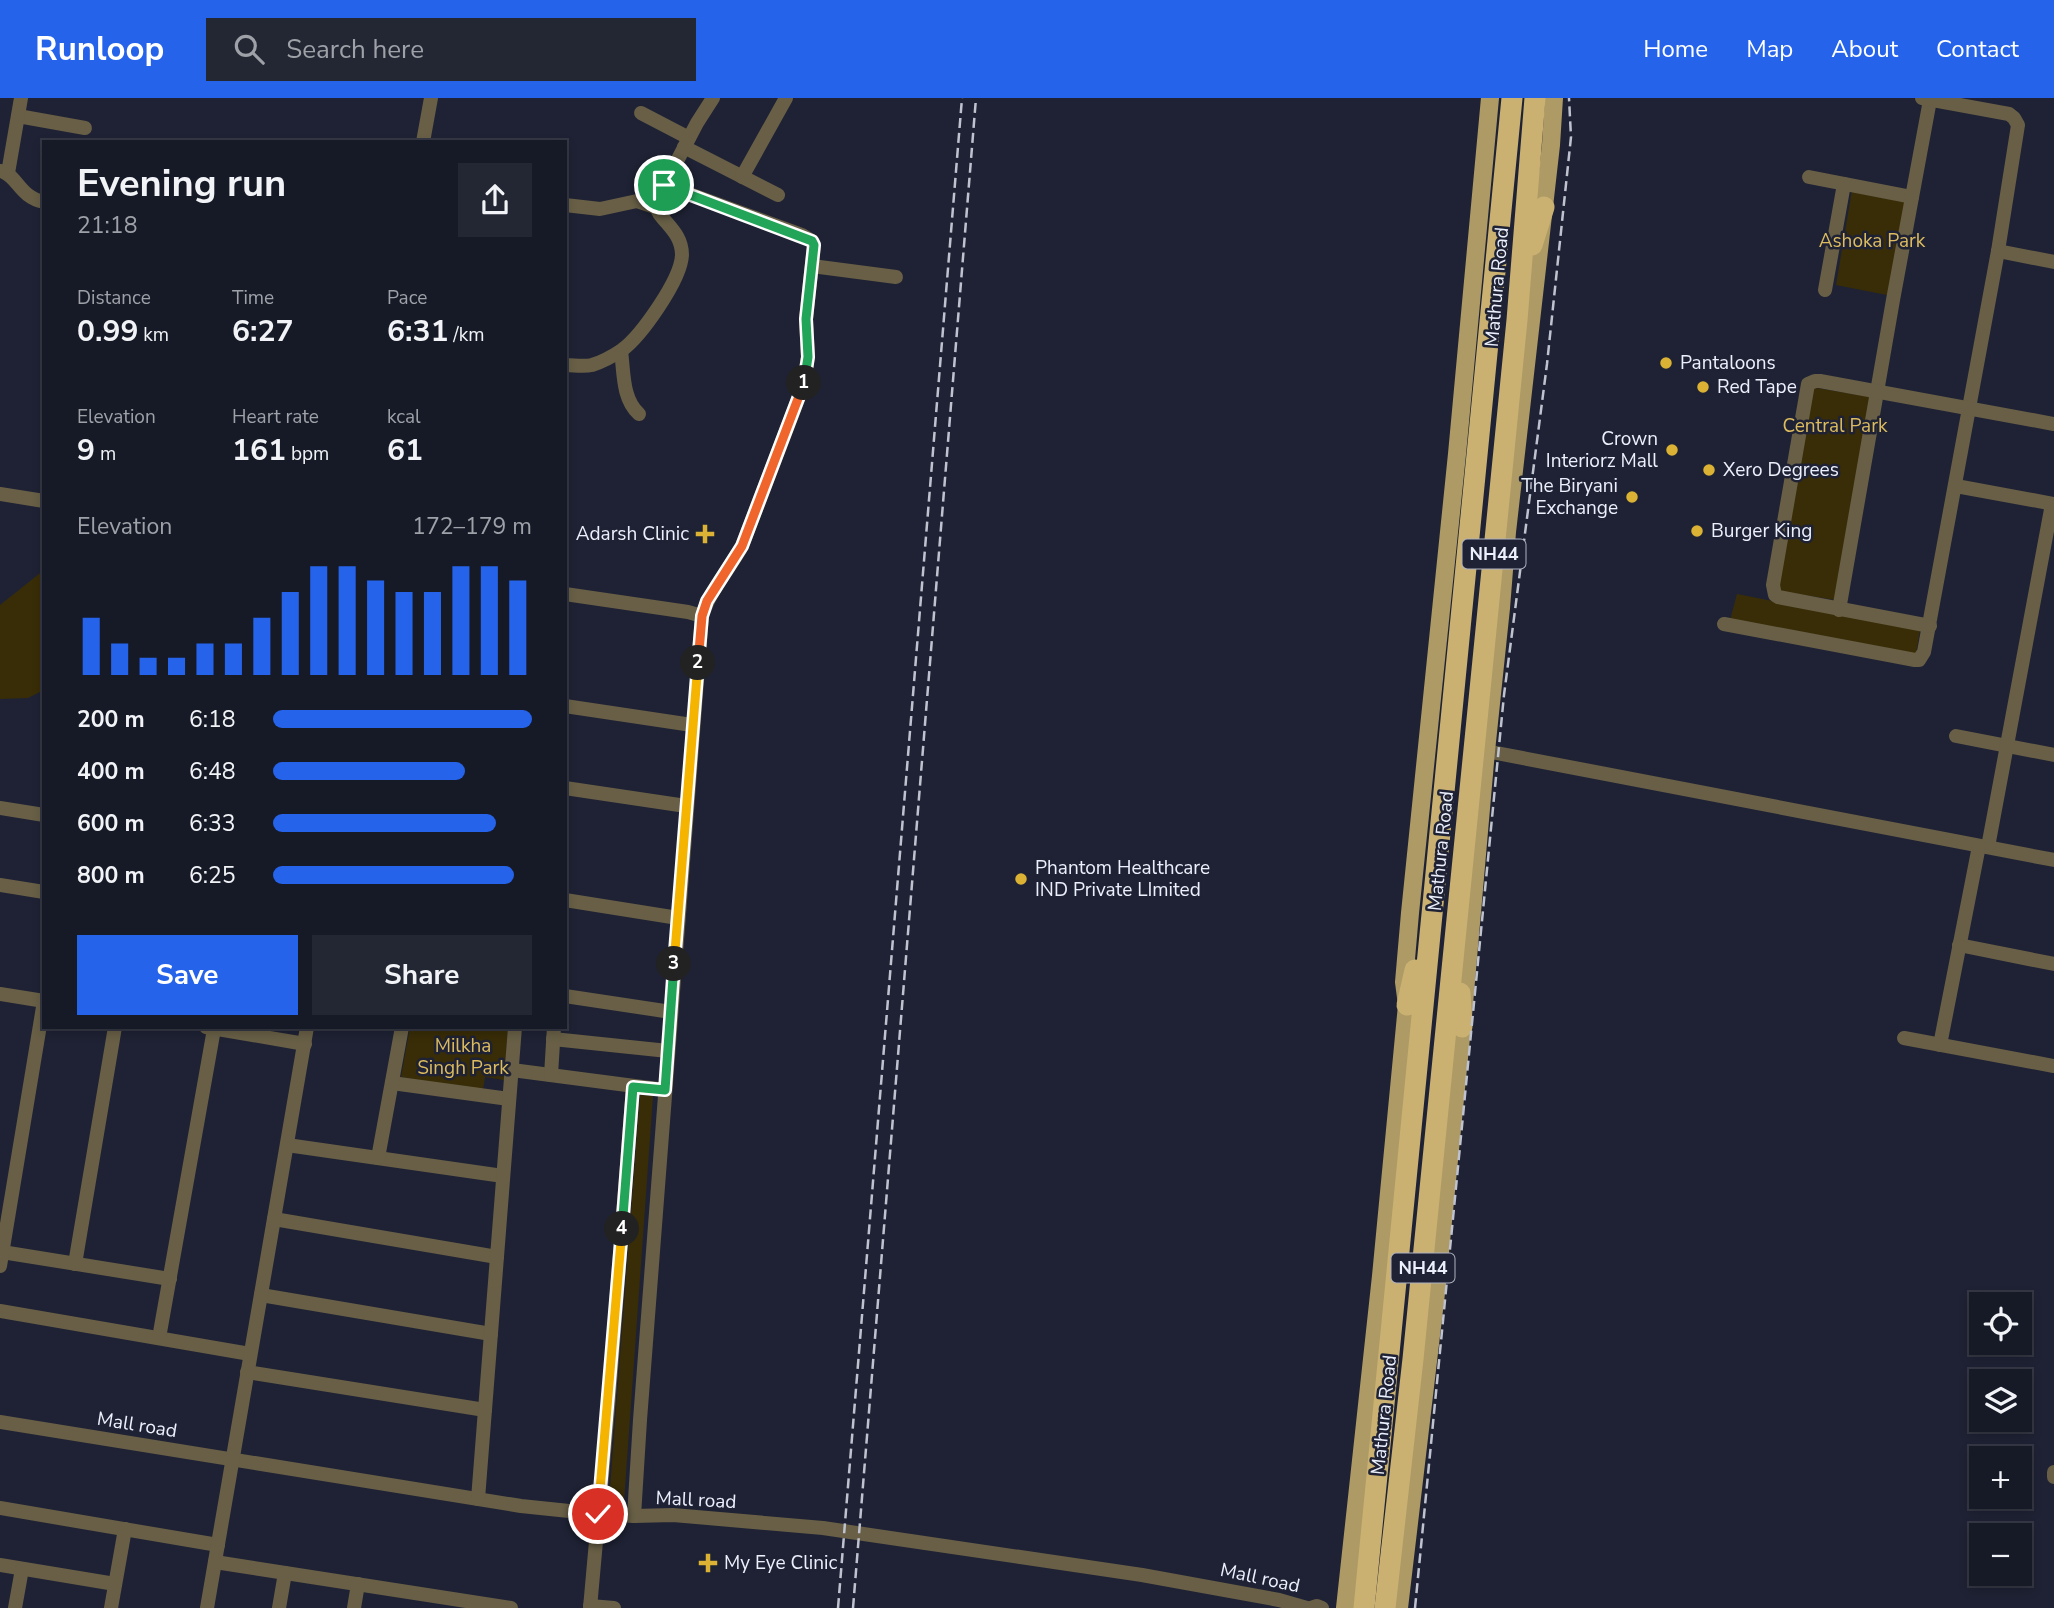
<!DOCTYPE html>
<html lang="en">
<head>
<meta charset="utf-8">
<style>
  :root { --surface:#161a27; --page:#232733; --text:#f1f3f6; --muted:#9ea1a7; --line:#353844; --accent:#2563eb }
  body { margin:0; font-family:"Nunito Sans",sans-serif; background:var(--page); color:var(--text); height:100vh; display:flex; flex-direction:column; font-size:26px; white-space:nowrap }
  * { box-sizing:border-box; margin:0 }
  p { font-size:23px; color:var(--muted) }
  .icon { flex:none; width:38px; height:38px; fill:none; stroke:currentColor; stroke-width:2; stroke-linecap:round; stroke-linejoin:round }
  .map { position:relative; flex:1; overflow:hidden }
  .drawer { position:absolute; left:42px; top:42px; width:525px; height:889px; display:flex; flex-direction:column; background:var(--surface); border-radius:0px; box-shadow:0 4px 10px #0003,0 0 0 2px var(--line) }
  .drawer>* { flex:none }
  .fabs { position:absolute; left:1969px; top:1194px; display:grid; gap:14px }
  .fabs a { display:grid; place-items:center; width:63px; height:63px; border-radius:0px; background:var(--surface); box-shadow:0 4px 10px #0003,0 0 0 2px var(--line); font-size:35px }
  .pin { position:absolute; display:grid; place-items:center; width:60px; height:60px; color:#fff; margin:-30px; border:4px solid #fff; border-radius:50%; box-shadow:0 2px 7px #0007 }
  .km { position:absolute; width:35px; height:35px; margin:-18px; border-radius:50%; background:#222; color:#fff; font-size:19px; line-height:35px; text-align:center }
  .round { display:grid; place-items:center; flex:none; width:74px; height:74px; border-radius:0px; background:var(--page) }
  .summary { display:flex; align-items:center; justify-content:space-between; height:119px; padding:0 35px }
  h1 { font-size:38px; font-weight:700; line-height:52px }
  .figures { display:grid; grid-template-columns:repeat(3,1fr); gap:10px; height:119px; padding:7px 35px }
  .figures div { display:grid; align-content:center }
  .figures b { font-size:30px; font-weight:700 }
  .figures small { font-size:19px; font-weight:400 }
  .figures p { font-size:19px }
  .chart { height:196px; padding:14px 35px }
  .chart p { display:flex; justify-content:space-between }
  .chart svg { width:100%; height:126px; margin-top:7px; stroke:var(--accent); stroke-width:6 }
  .action { display:flex; gap:14px; margin-top:auto; padding:14px 35px }
  .action a { flex:1; height:80px; border-radius:0px; background:var(--accent); color:#fff; font-size:28px; font-weight:700; line-height:80px; text-align:center }
  .action a+a { background:var(--page); color:var(--text) }
  ul { padding:0 35px; list-style:none; font-size:23px }
  li { display:grid; grid-template-columns:112px 84px 1fr; align-items:center; height:52px }
  li i { height:18px; border-radius:9px; background:var(--accent) }
  header { display:flex; align-items:center; gap:42px; box-sizing:border-box; height:98px; padding:0 35px; background:var(--accent); color:#fff }
  header strong { font-size:33px }
  nav { display:flex; gap:38px; margin-inline-start:auto; font-size:24px }
  .search { width:490px; height:63px; background:var(--page); display:flex; align-items:center; gap:18px; box-sizing:border-box; padding:0 24px; border-radius:0px; color:var(--muted); font-size:26px }
  .map>svg:first-child { display:block }
  .green { fill:#392d07 }
  .lines { fill:none; stroke-linecap:round; stroke-linejoin:round }
  .minor { stroke:#685f46; stroke-width:14 }
  .major { stroke:#ae9a65; stroke-width:18 }
  .highway { stroke:#cab171; stroke-width:21 }
  .rail { stroke:#bfc3d0; stroke-width:2.5; stroke-dasharray:10 5; stroke-linecap:butt }
  .split-1-casing { stroke:#fff; stroke-width:14 }
  .split-2-casing { stroke:#fff; stroke-width:14 }
  .split-3-casing { stroke:#fff; stroke-width:14 }
  .split-4-casing { stroke:#fff; stroke-width:14 }
  .split-5-casing { stroke:#fff; stroke-width:14 }
  .split-1 { stroke:#22a559; stroke-width:9 }
  .split-2 { stroke:#f0652b; stroke-width:9 }
  .split-3 { stroke:#f5b400; stroke-width:9 }
  .split-4 { stroke:#22a559; stroke-width:9 }
  .split-5 { stroke:#f5b400; stroke-width:9 }
  .poi-dot { fill:#dbb233; stroke:#1e2234; stroke-width:2.5 }
  .labels { text-anchor:middle; dominant-baseline:central; stroke-width:5; stroke-linejoin:round; paint-order:stroke }
  .shield { fill:#1e2234; stroke:#aeb2c0; stroke-width:2 }
  .shield-label { font-size:18px; font-weight:bold; fill:#ecf0fc }
  .park-label { font-size:19px; fill:#ddbc5f; stroke:#1e2234 }
  .street-label { font-size:19px; fill:#ecf0fc; stroke:#1e2234 }
  .poi-label { font-size:19px; fill:#ecf0fc; stroke:#1e2234; text-anchor:start }
</style>
</head>
<body>
<header>
<strong>Runloop</strong>
<div class="search"><svg class="icon" aria-label="search" viewBox="0 0 24 24"><circle cx="10" cy="10" r="6"/><path d="M15 15l6 6"/></svg>Search here</div>
<nav><a>Home</a><a>Map</a><a>About</a><a>Contact</a></nav>
</header>
<div class="map">
<svg width="2054" height="1510" viewBox="0 0 2054 1510">
  <rect width="100%" height="100%" fill="#1e2234"/>
  <g class="green">
    <path d="M 1852,92 L 1906,101 L 1892,198 L 1836,187 Z"/>
    <path d="M 1811,289 L 1871,299 L 1836,502 L 1778,493 Z"/>
    <path d="M 44,472 L 44,592 L 28,600 L 0,601 L 0,507 Z"/>
    <path d="M 1737,496 L 1920,532 L 1916,556 L 1730,522 Z"/>
    <path d="M 410,929 L 508,929 L 504,982 L 485,979 L 483,992 L 401,979 Z"/>
    <path d="M 640,997 L 653,998 L 624,1404 L 609,1403 Z"/>
  </g>
  <g class="lines">
    <g class="minor">
      <path d="M 641,15 L 689,40"/>
      <path d="M 18,18 L 85,30"/>
      <path d="M 423,44 L 431,0"/>
      <path d="M 684,49 L 778,97"/>
      <path d="M 1,73 C 18,78 19,99 44,104"/>
      <path d="M 8,75 L 21,0"/>
      <path d="M 742,79 L 786,0"/>
      <path d="M 1809,79 L 1912,99"/>
      <path d="M 565,107 L 600,111 L 637,103 L 655,109"/>
      <path d="M 1998,153 L 2054,164"/>
      <path d="M 812,168 L 896,179"/>
      <path d="M 1825,192 L 1844,86"/>
      <path d="M 621,253 C 624,274 622,301 639,316"/>
      <path d="M 565,267 C 574,267 583,269 592,267 C 602,264 613,258 622,252 C 641,238 681,182 682,157 C 682,131 657,122 655,105 L 697,25 L 713,0"/>
      <path d="M 1956,388 L 2054,406"/>
      <path d="M 0,396 L 44,403"/>
      <path d="M 565,496 L 688,514 L 702,518"/>
      <path d="M 1839,512 L 1893,202 L 1930,2"/>
      <path d="M 1724,526 L 1915,562 L 1919,562 L 1924,554 L 1998,153 L 2018,27 L 2014,20 L 2009,16 L 1922,0"/>
      <path d="M 1930,528 L 1778,499 L 1775,497 L 1773,487 L 1808,286 L 1815,283 L 1820,283 L 2054,326"/>
      <path d="M 565,608 L 692,627"/>
      <path d="M 1956,638 L 2054,657"/>
      <path d="M 1486,653 L 2054,762"/>
      <path d="M 565,690 L 686,708"/>
      <path d="M 0,710 L 44,717"/>
      <path d="M 1988,749 L 2052,406"/>
      <path d="M 0,787 L 44,794"/>
      <path d="M 565,802 L 678,820"/>
      <path d="M 1959,847 L 2054,866"/>
      <path d="M 0,896 L 44,903"/>
      <path d="M 565,898 L 671,914"/>
      <path d="M 206,929 L 305,946"/>
      <path d="M 1904,940 L 2054,968"/>
      <path d="M 553,941 L 668,953"/>
      <path d="M 1940,947 L 1979,748"/>
      <path d="M 512,972 L 665,992"/>
      <path d="M 551,977 L 554,929"/>
      <path d="M 392,985 L 509,1001"/>
      <path d="M 287,1047 L 503,1078"/>
      <path d="M 378,1060 L 402,929"/>
      <path d="M 274,1121 L 497,1159"/>
      <path d="M 2,1154 L 170,1181"/>
      <path d="M 75,1166 L 115,929"/>
      <path d="M 0,1168 L 44,903"/>
      <path d="M 261,1197 L 491,1236"/>
      <path d="M 0,1213 L 250,1256"/>
      <path d="M 159,1240 L 214,931"/>
      <path d="M 247,1274 L 485,1312"/>
      <path d="M 0,1324 L 521,1408 L 598,1416 L 634,1418 L 673,1417 L 823,1430 L 1142,1477 L 1279,1502 L 1307,1510"/>
      <path d="M 2054,1379 L 2054,1374"/>
      <path d="M 478,1401 L 515,929"/>
      <path d="M 0,1410 L 218,1447"/>
      <path d="M 634,1418 L 640,1322 L 702,518 C 710,492 729,472 742,448 L 802,291 L 808,259 L 806,221 L 814,147 L 812,143 L 802,137 L 665,87"/>
      <path d="M 215,1464 L 511,1510"/>
      <path d="M 0,1467 L 115,1486"/>
      <path d="M 590,1508 L 614,1510"/>
      <path d="M 15,1510 L 22,1471"/>
      <path d="M 111,1510 L 125,1431"/>
      <path d="M 207,1510 L 307,929"/>
      <path d="M 279,1510 L 285,1475"/>
      <path d="M 354,1510 L 358,1486"/>
      <path d="M 590,1510 L 608,1310 L 633,989"/>
      <path d="M 1311,1510 L 1317,1508 L 1322,1510"/>
    </g>
    <g class="major">
      <path d="M 1345,1510 L 1381,1178 L 1407,907 L 1404,884 L 1410,815 L 1457,356 L 1490,0"/>
      <path d="M 1399,1510 L 1436,1195 L 1462,929 L 1486,653 L 1501,510 L 1507,434 L 1551,47 L 1554,0"/>
    </g>
    <g class="highway">
      <path d="M 1532,147 L 1544,109"/>
      <path d="M 1460,895 L 1462,929"/>
      <path d="M 1407,907 L 1415,872"/>
      <path d="M 1364,1510 L 1512,0"/>
      <path d="M 1385,1510 L 1413,1261 L 1517,222 L 1535,0"/>
    </g>
    <g class="rail">
      <path d="M 838,1510 L 962,0"/>
      <path d="M 853,1510 L 976,0"/>
      <path d="M 1415,1510 L 1504,597 L 1547,266 L 1571,39 L 1569,0"/>
    </g>
  </g>
  <g class="lines">
    <g class="split-1-casing">
      <path id="split-1" d="M 664,87 L 812,143 L 814,147 L 806,221 L 808,259 L 804,285"/>
    </g>
    <g class="split-2-casing">
      <path id="split-2" d="M 698,565 L 702,518 L 707,503 L 742,448 L 804,285"/>
    </g>
    <g class="split-3-casing">
      <path id="split-3" d="M 674,866 L 698,565"/>
    </g>
    <g class="split-4-casing">
      <path id="split-4" d="M 622,1131 L 633,989 L 665,992 L 674,866"/>
    </g>
    <g class="split-5-casing">
      <path id="split-5" d="M 598,1416 L 622,1131"/>
    </g>
    <use href="#split-1" class="split-1"/>
    <use href="#split-2" class="split-2"/>
    <use href="#split-3" class="split-3"/>
    <use href="#split-4" class="split-4"/>
    <use href="#split-5" class="split-5"/>
  </g>
  <g class="poi-dot">
    <circle cx="1666" cy="265" r="7"/>
    <circle cx="1703" cy="289" r="7"/>
    <circle cx="1672" cy="352" r="7"/>
    <circle cx="1709" cy="372" r="7"/>
    <circle cx="1632" cy="399" r="7"/>
    <circle cx="1697" cy="433" r="7"/>
    <path d="M701.5 425.5h7v7h7v7h-7v7h-7v-7h-7v-7h7z"/>
    <circle cx="1021" cy="781" r="7"/>
    <path d="M704.5 1454.5h7v7h7v7h-7v7h-7v-7h-7v-7h7z"/>
  </g>
  <g class="labels">
    <g class="shield">
      <rect x="1462.5" y="441.5" width="63" height="29" rx="5"/>
      <rect x="1391.5" y="1155.5" width="63" height="29" rx="5"/>
    </g>
    <g class="shield-label">
      <text x="1494" y="456">NH44</text>
      <text x="1423" y="1170">NH44</text>
    </g>
    <g class="park-label">
      <text x="1872" y="143">Ashoka Park</text>
      <text x="1835" y="328">Central Park</text>
      <text x="463" y="948">Milkha<tspan x="463" dy="22">Singh Park</tspan></text>
    </g>
    <g class="street-label">
      <text transform="translate(1497 189) rotate(-85)">Mathura Road</text>
      <text transform="translate(1441 753) rotate(-84)">Mathura Road</text>
      <text transform="translate(1384 1317) rotate(-84)">Mathura Road</text>
      <text transform="translate(137 1327) rotate(9)">Mall road</text>
      <text transform="translate(696 1402) rotate(3)">Mall road</text>
      <text transform="translate(1260 1480) rotate(12)">Mall road</text>
    </g>
    <g class="poi-label">
      <text x="1680" y="265">Pantaloons</text>
      <text x="1717" y="289">Red Tape</text>
      <text x="1658" y="341" text-anchor="end">Crown<tspan x="1658" dy="22">Interiorz Mall</tspan></text>
      <text x="1723" y="372">Xero Degrees</text>
      <text x="1618" y="388" text-anchor="end">The Biryani<tspan x="1618" dy="22">Exchange</tspan></text>
      <text x="1711" y="433">Burger King</text>
      <text x="689" y="436" text-anchor="end">Adarsh Clinic</text>
      <text x="1035" y="770">Phantom Healthcare<tspan x="1035" dy="22">IND Private LImited</tspan></text>
      <text x="724" y="1465">My Eye Clinic</text>
    </g>
  </g>
</svg>
<div class="fabs">
<a><svg class="icon" aria-label="locate" viewBox="0 0 24 24"><circle cx="12" cy="12" r="6"/><path d="M12 2v4M12 18v4M2 12h4M18 12h4"/></svg></a>
<a><svg class="icon" aria-label="layers" viewBox="0 0 24 24"><path d="M12 4l9 5-9 5-9-5zM3 14l9 5 9-5"/></svg></a>
<a>+</a>
<a>−</a>
</div>
<div class="pin" style="left:664px;top:87px;background:#1e9e55"><svg class="icon" aria-label="arrive" viewBox="0 0 24 24"><path d="M6 21V4h12l-3 4 3 4H6"/></svg></div>
<div class="pin" style="left:598px;top:1416px;background:#d93025"><svg class="icon" aria-label="check" viewBox="0 0 24 24"><path d="M5 12l5 5 9-10"/></svg></div>
<b class="km" style="left:804px;top:285px">1</b>
<b class="km" style="left:698px;top:565px">2</b>
<b class="km" style="left:674px;top:866px">3</b>
<b class="km" style="left:622px;top:1131px">4</b>
<section class="drawer">
<div class="summary"><div><h1>Evening run</h1><p>21:18</p></div><a class="round"><svg class="icon" aria-label="share" viewBox="0 0 24 24"><path d="M12 15V3M7 8l5-5 5 5M5 13v7h14v-7"/></svg></a></div>
<div class="figures">
<div><p>Distance</p><b>0.99<small> km</small></b></div>
<div><p>Time</p><b>6:27</b></div>
<div><p>Pace</p><b>6:31<small> /km</small></b></div>
</div>
<div class="figures">
<div><p>Elevation</p><b>9<small> m</small></b></div>
<div><p>Heart rate</p><b>161<small> bpm</small></b></div>
<div><p>kcal</p><b>61</b></div>
</div>
<div class="chart"><p><span>Elevation</span>172–179 m</p>
<svg viewBox="0 0 160 44" preserveAspectRatio="none"><path d="M5 44V24M15 44V33M25 44V38M35 44V38M45 44V33M55 44V33M65 44V24M75 44V15M85 44V6M95 44V6M105 44V11M115 44V15M125 44V15M135 44V6M145 44V6M155 44V11"/></svg>
</div>
<ul>
<li><b>200 m</b>6:18<i style="width:100%"></i></li>
<li><b>400 m</b>6:48<i style="width:74%"></i></li>
<li><b>600 m</b>6:33<i style="width:86%"></i></li>
<li><b>800 m</b>6:25<i style="width:93%"></i></li>
</ul>
<div class="action"><a>Save</a><a>Share</a></div>
</section>
</div>
</body>
</html>
